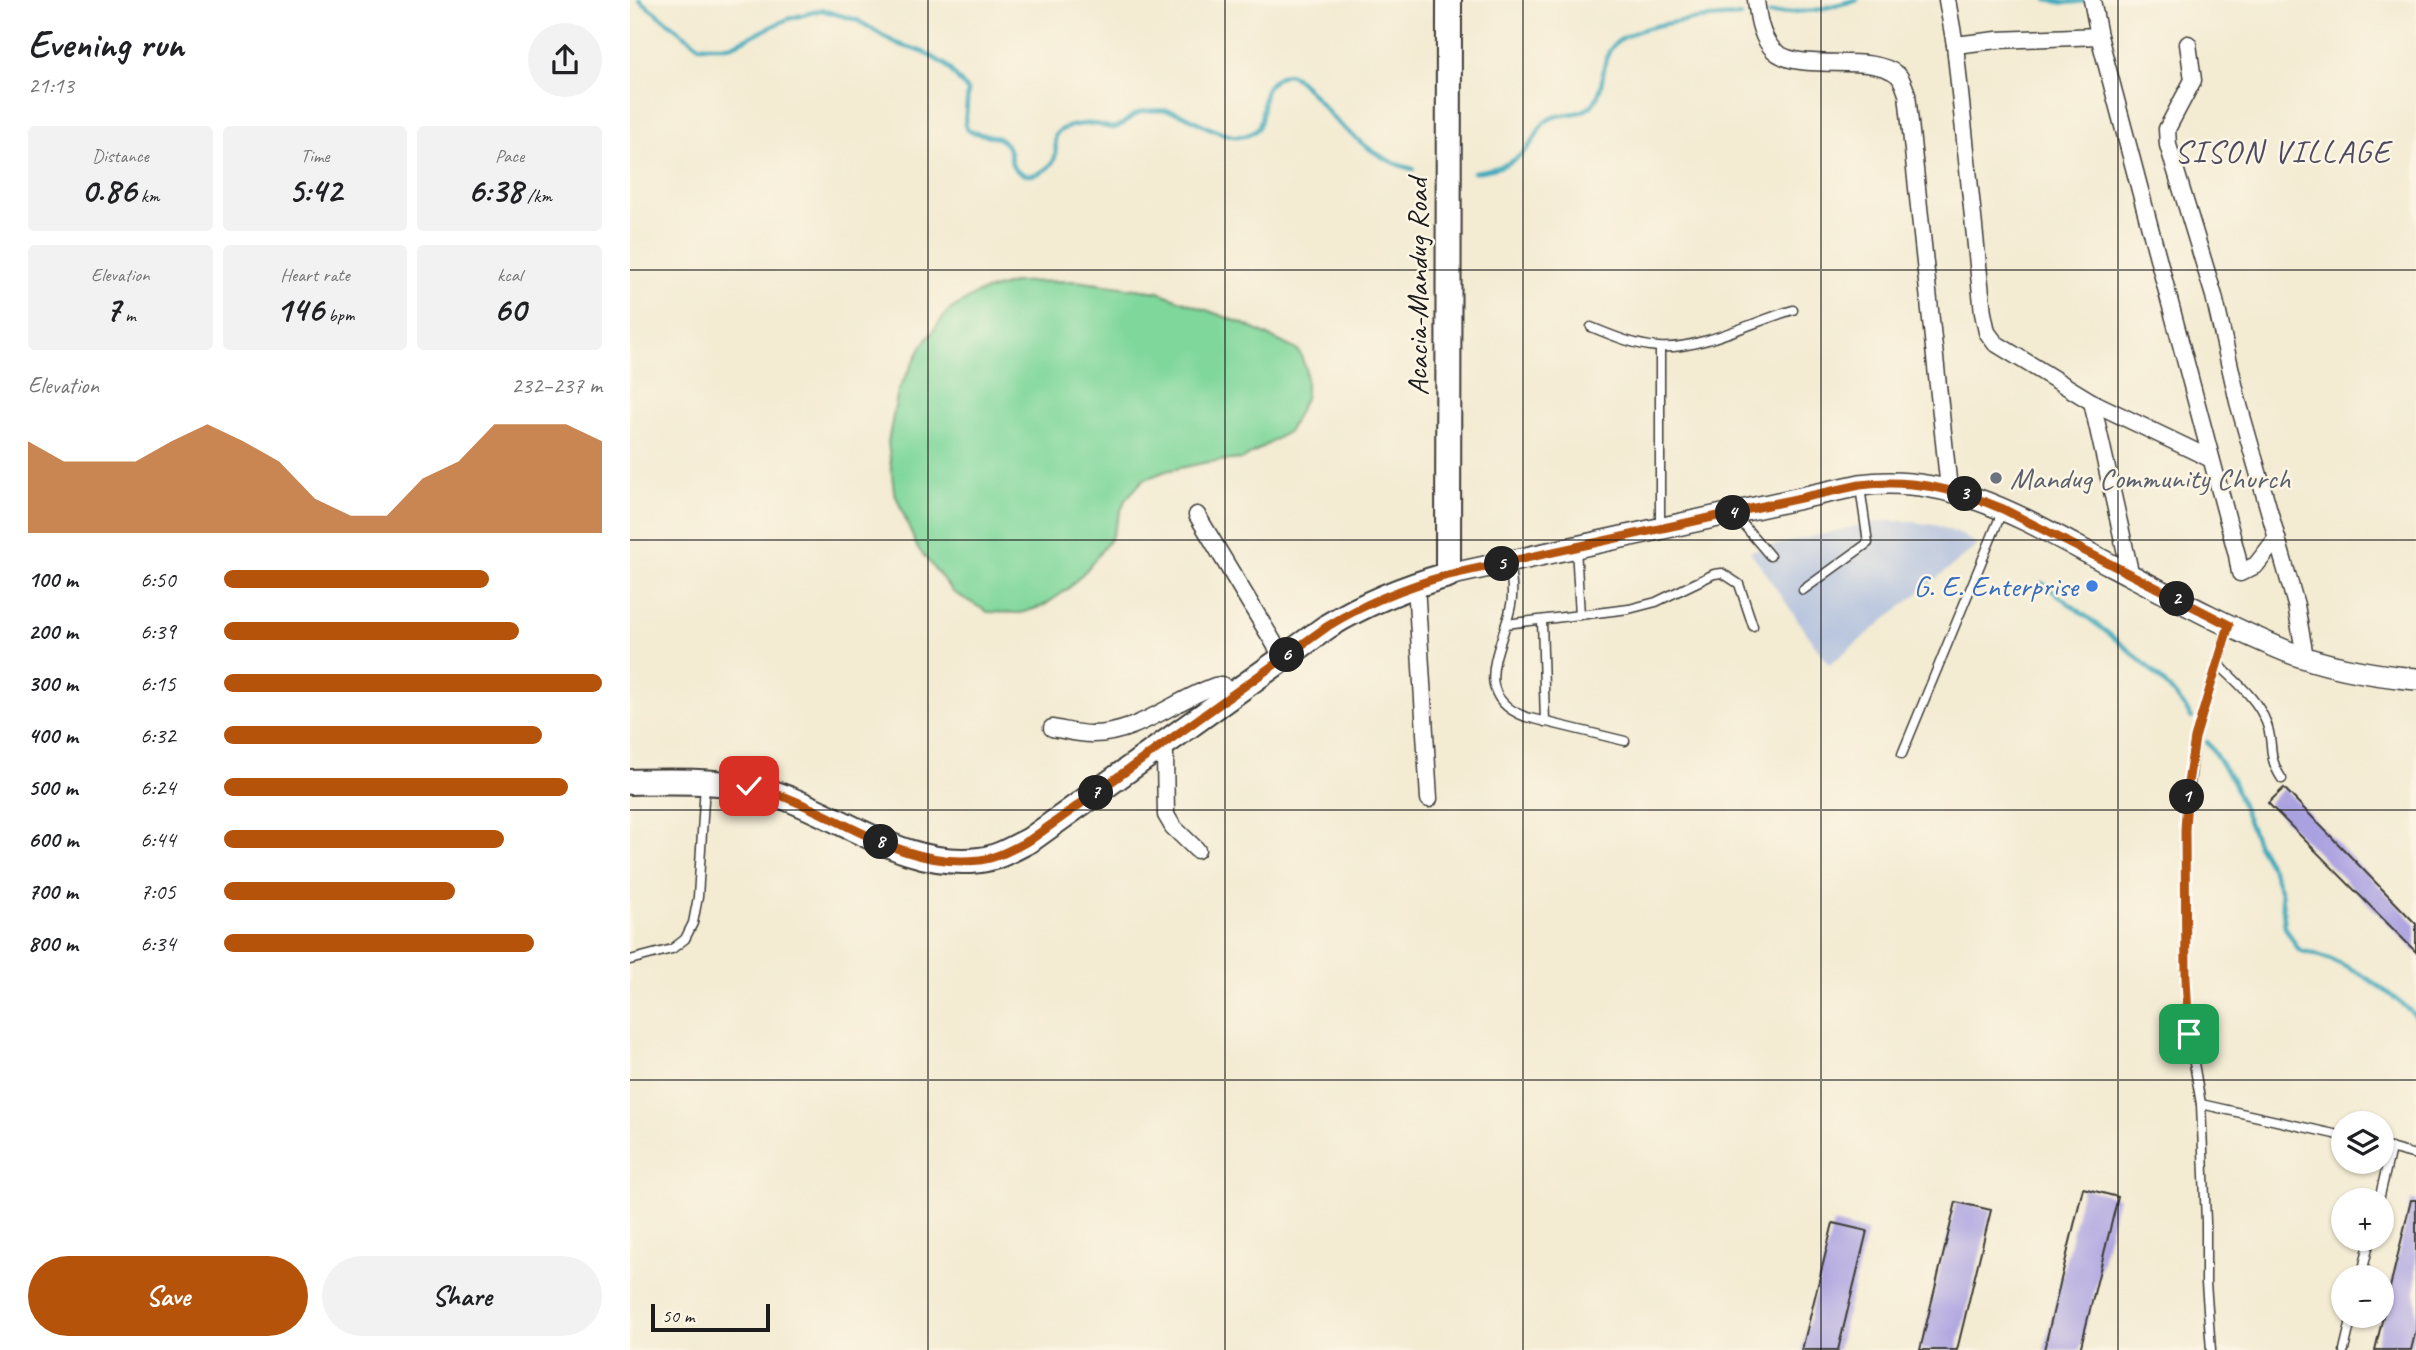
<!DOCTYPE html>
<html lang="en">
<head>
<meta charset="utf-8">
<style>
  :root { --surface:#fff; --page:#f2f2f2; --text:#202124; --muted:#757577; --accent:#b45309 }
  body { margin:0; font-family:Caveat,sans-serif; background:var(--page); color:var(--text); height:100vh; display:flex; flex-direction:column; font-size:26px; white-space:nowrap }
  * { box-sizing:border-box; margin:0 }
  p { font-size:23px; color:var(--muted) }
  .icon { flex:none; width:38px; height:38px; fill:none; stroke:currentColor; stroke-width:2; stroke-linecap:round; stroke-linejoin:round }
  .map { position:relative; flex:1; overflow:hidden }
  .side { display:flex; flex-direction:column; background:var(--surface); width:630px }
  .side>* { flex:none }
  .fabs { position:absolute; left:1701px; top:1111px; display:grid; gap:14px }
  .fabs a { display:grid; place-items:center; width:63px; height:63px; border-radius:50%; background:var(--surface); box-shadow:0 2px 5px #0004; font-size:35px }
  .scale { position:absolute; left:21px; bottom:18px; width:119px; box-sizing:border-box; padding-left:7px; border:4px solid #1c1c1c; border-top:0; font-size:19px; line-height:24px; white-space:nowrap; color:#1c1c1c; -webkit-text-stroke:5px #fcf5e5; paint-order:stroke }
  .pin { position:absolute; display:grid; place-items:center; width:60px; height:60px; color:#fff; margin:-30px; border-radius:14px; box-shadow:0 4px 10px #0006 }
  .km { position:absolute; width:35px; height:35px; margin:-18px; border-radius:50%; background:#222; color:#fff; font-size:19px; line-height:35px; text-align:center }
  .round { display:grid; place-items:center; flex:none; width:74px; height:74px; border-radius:37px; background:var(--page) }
  .overview { display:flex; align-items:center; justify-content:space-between; height:119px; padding:0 28px }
  h1 { font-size:38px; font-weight:700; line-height:52px }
  .figures { display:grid; grid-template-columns:repeat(3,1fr); gap:10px; height:119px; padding:7px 28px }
  .figures div { display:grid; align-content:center; border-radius:7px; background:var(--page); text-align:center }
  .figures b { font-size:35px; font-weight:700 }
  .figures small { font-size:19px; font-weight:400 }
  .figures p { font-size:19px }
  .chart { height:196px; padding:14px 28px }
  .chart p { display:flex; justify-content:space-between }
  .chart svg { width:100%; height:126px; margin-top:7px; fill:var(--accent); opacity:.7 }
  .action { display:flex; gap:14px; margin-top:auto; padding:14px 28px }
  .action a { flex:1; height:80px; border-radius:42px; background:var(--accent); color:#fff; font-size:28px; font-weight:700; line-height:80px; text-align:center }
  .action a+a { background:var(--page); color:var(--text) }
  ul { padding:0 28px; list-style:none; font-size:23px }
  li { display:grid; grid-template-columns:112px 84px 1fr; align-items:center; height:52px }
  li i { height:18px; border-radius:9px; background:var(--accent) }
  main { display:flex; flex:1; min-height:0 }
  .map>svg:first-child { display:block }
  .industrial { fill:#b7c5de }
  .green { fill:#7fd79b; stroke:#4e7a5c; stroke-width:2 }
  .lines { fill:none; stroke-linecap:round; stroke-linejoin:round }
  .stream { stroke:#3ba9bb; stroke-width:4.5 }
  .building { fill:#aaa1e1 }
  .lane-casing { stroke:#3c3b37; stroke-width:11 }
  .street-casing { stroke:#3c3b37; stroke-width:19 }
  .secondary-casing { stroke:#3c3b37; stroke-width:24 }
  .primary-casing { stroke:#3c3b37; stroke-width:28 }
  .lane { stroke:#fff; stroke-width:8 }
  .street { stroke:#fff; stroke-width:16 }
  .secondary { stroke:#fff; stroke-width:21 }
  .primary { stroke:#fff; stroke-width:24 }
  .route-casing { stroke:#fff; stroke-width:14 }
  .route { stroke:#b45309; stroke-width:9 }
  .grid { fill:none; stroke:#1c1c1c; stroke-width:2; stroke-opacity:0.55 }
  .worship-dot { fill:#6b7280; stroke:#fcf5e5; stroke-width:2.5 }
  .shop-dot { fill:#3f7fe0; stroke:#fcf5e5; stroke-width:2.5 }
  .labels { text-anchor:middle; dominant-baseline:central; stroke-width:5; stroke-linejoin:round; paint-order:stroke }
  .street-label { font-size:30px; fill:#1c1c1c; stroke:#fcf5e5 }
  .worship-label { font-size:30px; fill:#5b616d; stroke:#fcf5e5; text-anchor:start }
  .shop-label { font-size:30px; fill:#366cbe; stroke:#fcf5e5; text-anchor:end }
  .neighbourhood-label { font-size:32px; letter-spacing:2px; fill:#4e4b61; stroke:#fcf5e5 }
</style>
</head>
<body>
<main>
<section class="side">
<div class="overview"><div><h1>Evening run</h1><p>21:13</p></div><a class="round"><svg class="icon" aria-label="share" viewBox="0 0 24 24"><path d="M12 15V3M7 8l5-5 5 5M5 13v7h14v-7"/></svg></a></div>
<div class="figures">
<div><p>Distance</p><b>0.86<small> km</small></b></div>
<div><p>Time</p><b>5:42</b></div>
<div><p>Pace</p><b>6:38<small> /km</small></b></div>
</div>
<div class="figures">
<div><p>Elevation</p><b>7<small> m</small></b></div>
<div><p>Heart rate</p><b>146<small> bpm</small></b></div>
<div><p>kcal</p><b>60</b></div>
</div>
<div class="chart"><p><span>Elevation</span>232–237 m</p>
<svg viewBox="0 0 160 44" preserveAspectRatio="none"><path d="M0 44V12L10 19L20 19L30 19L40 12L50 6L60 12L70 19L80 32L90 38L100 38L110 25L120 19L130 6L140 6L150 6L160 12V44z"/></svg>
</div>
<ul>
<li><b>100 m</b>6:50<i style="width:70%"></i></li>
<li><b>200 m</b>6:39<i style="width:78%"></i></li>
<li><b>300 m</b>6:15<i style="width:100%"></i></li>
<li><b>400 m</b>6:32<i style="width:84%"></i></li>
<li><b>500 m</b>6:24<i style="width:91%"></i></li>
<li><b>600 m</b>6:44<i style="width:74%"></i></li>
<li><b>700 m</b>7:05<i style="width:61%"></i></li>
<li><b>800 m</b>6:34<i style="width:82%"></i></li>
</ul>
<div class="action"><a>Save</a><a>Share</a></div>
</section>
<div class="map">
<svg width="1786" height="1350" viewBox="0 0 1786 1350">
  <rect width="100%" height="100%" fill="#fcf5e5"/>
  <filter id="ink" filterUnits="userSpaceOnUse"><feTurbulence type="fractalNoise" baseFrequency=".0143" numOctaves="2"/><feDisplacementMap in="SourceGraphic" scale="14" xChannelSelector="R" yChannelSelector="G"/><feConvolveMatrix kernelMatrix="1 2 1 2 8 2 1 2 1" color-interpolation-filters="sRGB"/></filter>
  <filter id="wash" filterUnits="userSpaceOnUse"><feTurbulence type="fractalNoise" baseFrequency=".00686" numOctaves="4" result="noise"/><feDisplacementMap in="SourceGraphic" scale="28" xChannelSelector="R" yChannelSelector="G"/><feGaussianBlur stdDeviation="1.57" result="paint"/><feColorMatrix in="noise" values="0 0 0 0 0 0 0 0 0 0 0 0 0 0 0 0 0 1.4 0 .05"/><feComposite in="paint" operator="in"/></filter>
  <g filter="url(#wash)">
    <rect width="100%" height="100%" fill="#f3ebd2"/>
    <path class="industrial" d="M 1258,521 L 1275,521 L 1305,525 L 1330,534 L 1348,545 L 1199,665 L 1120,551 L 1236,524 Z"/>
    <path class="green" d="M 446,281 L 528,292 L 614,324 L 669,351 L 676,369 L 676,396 L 659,431 L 613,459 L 578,462 L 536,471 L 513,480 L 495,500 L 481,538 L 458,568 L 438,589 L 413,606 L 391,613 L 358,612 L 323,592 L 287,547 L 264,491 L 258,442 L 268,391 L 292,346 L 318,311 L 348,293 L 387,282 Z"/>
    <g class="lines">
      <g class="stream">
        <path d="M 9,0 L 69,46 L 100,46 L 158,19 L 191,10 L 227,20 L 265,43 L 293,52 L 316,65 L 338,91 L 335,125 L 338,130 C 350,137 367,133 376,144 C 385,155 375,168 394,174 C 399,176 404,175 409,173 C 437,160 420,141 427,133 C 434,126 454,123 463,124 C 470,124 477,128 484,128 C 494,127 501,112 516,111 C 525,110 539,110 548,113 C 567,120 597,142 618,135 C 638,128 629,102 637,88 C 637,87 643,81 644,80 C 648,77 653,74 658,74 C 671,76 696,112 707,122 C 730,142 753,163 783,169"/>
        <path d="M 1417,0 L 1435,3 L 1456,1"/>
        <path d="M 1139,14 L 1186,10 L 1227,0"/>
        <path d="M 844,172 C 869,169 888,163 903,141 C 907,135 909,128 914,123 C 927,110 949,119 962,105 C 976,89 970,66 980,50 C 996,22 1081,17 1111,16"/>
        <path d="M 1412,583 C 1461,621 1528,665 1562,718"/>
        <path d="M 1577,742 L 1602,780 L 1627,843 L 1643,871 L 1651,892 L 1655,927 L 1669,950 C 1718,961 1749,984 1786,1016"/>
      </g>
    </g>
    <g id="blocks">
      <g class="building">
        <path d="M 1654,788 L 1786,924 L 1786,952 L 1638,803 Z"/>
        <path d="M 1453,1188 L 1488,1197 L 1450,1350 L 1414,1350 Z"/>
        <path d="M 1781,1200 L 1786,1200 L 1786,1330 L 1781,1350 L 1745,1350 Z"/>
        <path d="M 1326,1202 L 1361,1210 L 1327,1350 L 1290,1350 Z"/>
        <path d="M 1203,1223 L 1237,1231 L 1208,1350 L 1172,1350 Z"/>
      </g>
    </g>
  </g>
  <g filter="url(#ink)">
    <use href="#blocks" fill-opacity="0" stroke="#3c3b37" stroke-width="2"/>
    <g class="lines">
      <g class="lane-casing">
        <g id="lane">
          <path d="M 961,327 C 983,336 1004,345 1028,347 C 1067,351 1124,321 1163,310"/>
          <path d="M 1030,348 L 1030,526"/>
          <path d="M 1106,516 L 1140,556"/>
          <path d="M 946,548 L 950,615"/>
          <path d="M 879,562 C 881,576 884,591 881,605 C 873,648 838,695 896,717 L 995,741"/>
          <path d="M 1173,590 L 1238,543 L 1230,487"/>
          <path d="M 912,620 L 915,722"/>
          <path d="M 876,624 L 999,609 L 1026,602 L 1084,574 L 1092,573 L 1109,584 L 1123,626"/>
          <path d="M 1587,663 C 1604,680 1627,698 1636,722 C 1645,744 1636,755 1652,779"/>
          <path d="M 1272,754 L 1372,512"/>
          <path d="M 0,960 L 42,949 L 55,939 L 63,923 L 68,897 L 75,784"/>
          <path d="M 1571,1104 L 1713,1136"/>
          <path d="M 1752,1146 L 1786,1155"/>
          <path d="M 1749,1200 L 1761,1148"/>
          <path d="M 1731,1278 L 1740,1239"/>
          <path d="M 1581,1350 L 1576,1283 L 1576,1222 L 1571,1104 L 1559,1034 L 1556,978 L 1555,830 L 1565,738 L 1598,628"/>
          <path d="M 1714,1350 L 1722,1316"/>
        </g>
      </g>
      <g class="street-casing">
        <g id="street">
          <path d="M 1126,0 C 1128,16 1130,33 1140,46 C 1161,77 1238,50 1268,75 C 1272,79 1275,88 1277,94 L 1319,489"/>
          <path d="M 1317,0 L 1325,45 L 1353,313 L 1357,332 L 1365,343 L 1462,402 L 1501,576"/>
          <path d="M 1462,0 L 1469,36 L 1607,555 L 1610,573 L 1626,565 L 1647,538"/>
          <path d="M 1558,44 L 1563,80 L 1537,129 L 1538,145 L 1584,296 L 1608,402 L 1666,605 L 1675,657"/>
          <path d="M 1325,45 L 1367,40 L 1469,36"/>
          <path d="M 1462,402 L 1581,459"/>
          <path d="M 567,515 L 653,658"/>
          <path d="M 786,584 L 799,799"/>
          <path d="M 422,728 C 435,730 448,734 461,734 C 506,735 545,700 585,686 L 592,685 L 601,694"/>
          <path d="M 531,746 L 535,755 L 536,815 L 543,827 L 567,850"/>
        </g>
      </g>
      <g class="secondary-casing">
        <path id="secondary" d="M 818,575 L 1230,485 C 1325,472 1402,524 1483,566 C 1540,596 1597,627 1656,651 C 1696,667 1743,675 1786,679"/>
      </g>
      <g class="primary-casing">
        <path id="primary" d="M 0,782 C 51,781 106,779 154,797 C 219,821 277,869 350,860 C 368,858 384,848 400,840 L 698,626 C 737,602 775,587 818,575 L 819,0"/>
      </g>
      <use href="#lane" class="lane"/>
      <use href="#street" class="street"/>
      <use href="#secondary" class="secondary"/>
      <use href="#primary" class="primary"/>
    </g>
  </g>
  <g class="lines" filter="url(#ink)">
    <g class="route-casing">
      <path id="route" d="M 119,786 C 131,790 143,793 155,797 C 219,822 278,869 350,860 C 368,858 384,848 400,840 L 698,626 C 737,602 775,587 818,575 L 1230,485 C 1280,478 1326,489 1373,509 L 1599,625 L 1565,738 L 1558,783 L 1555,830 L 1556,978 L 1559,1034"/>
    </g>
    <use href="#route" class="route"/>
  </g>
  <path class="grid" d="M 298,0 L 298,1350M 595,0 L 595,1350M 893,0 L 893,1350M 1191,0 L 1191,1350M 1488,0 L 1488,1350M 0,270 L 1786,270M 0,540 L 1786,540M 0,810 L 1786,810M 0,1080 L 1786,1080"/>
  <circle class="worship-dot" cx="1366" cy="478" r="7"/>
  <circle class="shop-dot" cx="1462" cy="586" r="7"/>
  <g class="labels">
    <g class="street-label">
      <text transform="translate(787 287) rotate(-90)">Acacia-Mandug Road</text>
    </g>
    <g class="worship-label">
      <text x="1380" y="478">Mandug Community Church</text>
    </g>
    <g class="shop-label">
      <text x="1448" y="586">G. E. Enterprise</text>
    </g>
    <g class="neighbourhood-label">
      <text x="1653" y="151">SISON VILLAGE</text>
    </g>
  </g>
</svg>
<div class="fabs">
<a><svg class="icon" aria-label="layers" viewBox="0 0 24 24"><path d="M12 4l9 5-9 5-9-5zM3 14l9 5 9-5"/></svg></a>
<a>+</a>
<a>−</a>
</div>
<div class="scale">50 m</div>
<div class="pin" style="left:1559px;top:1034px;background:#1e9e55"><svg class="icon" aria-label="arrive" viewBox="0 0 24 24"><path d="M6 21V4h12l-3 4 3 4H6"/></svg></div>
<div class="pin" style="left:119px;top:786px;background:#d93025"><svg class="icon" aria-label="check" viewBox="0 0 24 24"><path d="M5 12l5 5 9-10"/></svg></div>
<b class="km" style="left:1557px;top:797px">1</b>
<b class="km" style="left:1547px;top:599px">2</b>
<b class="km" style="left:1335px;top:494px">3</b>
<b class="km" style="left:1103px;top:513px">4</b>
<b class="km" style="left:872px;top:564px">5</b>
<b class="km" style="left:657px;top:655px">6</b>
<b class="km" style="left:466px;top:793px">7</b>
<b class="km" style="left:251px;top:842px">8</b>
</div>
</main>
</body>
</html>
